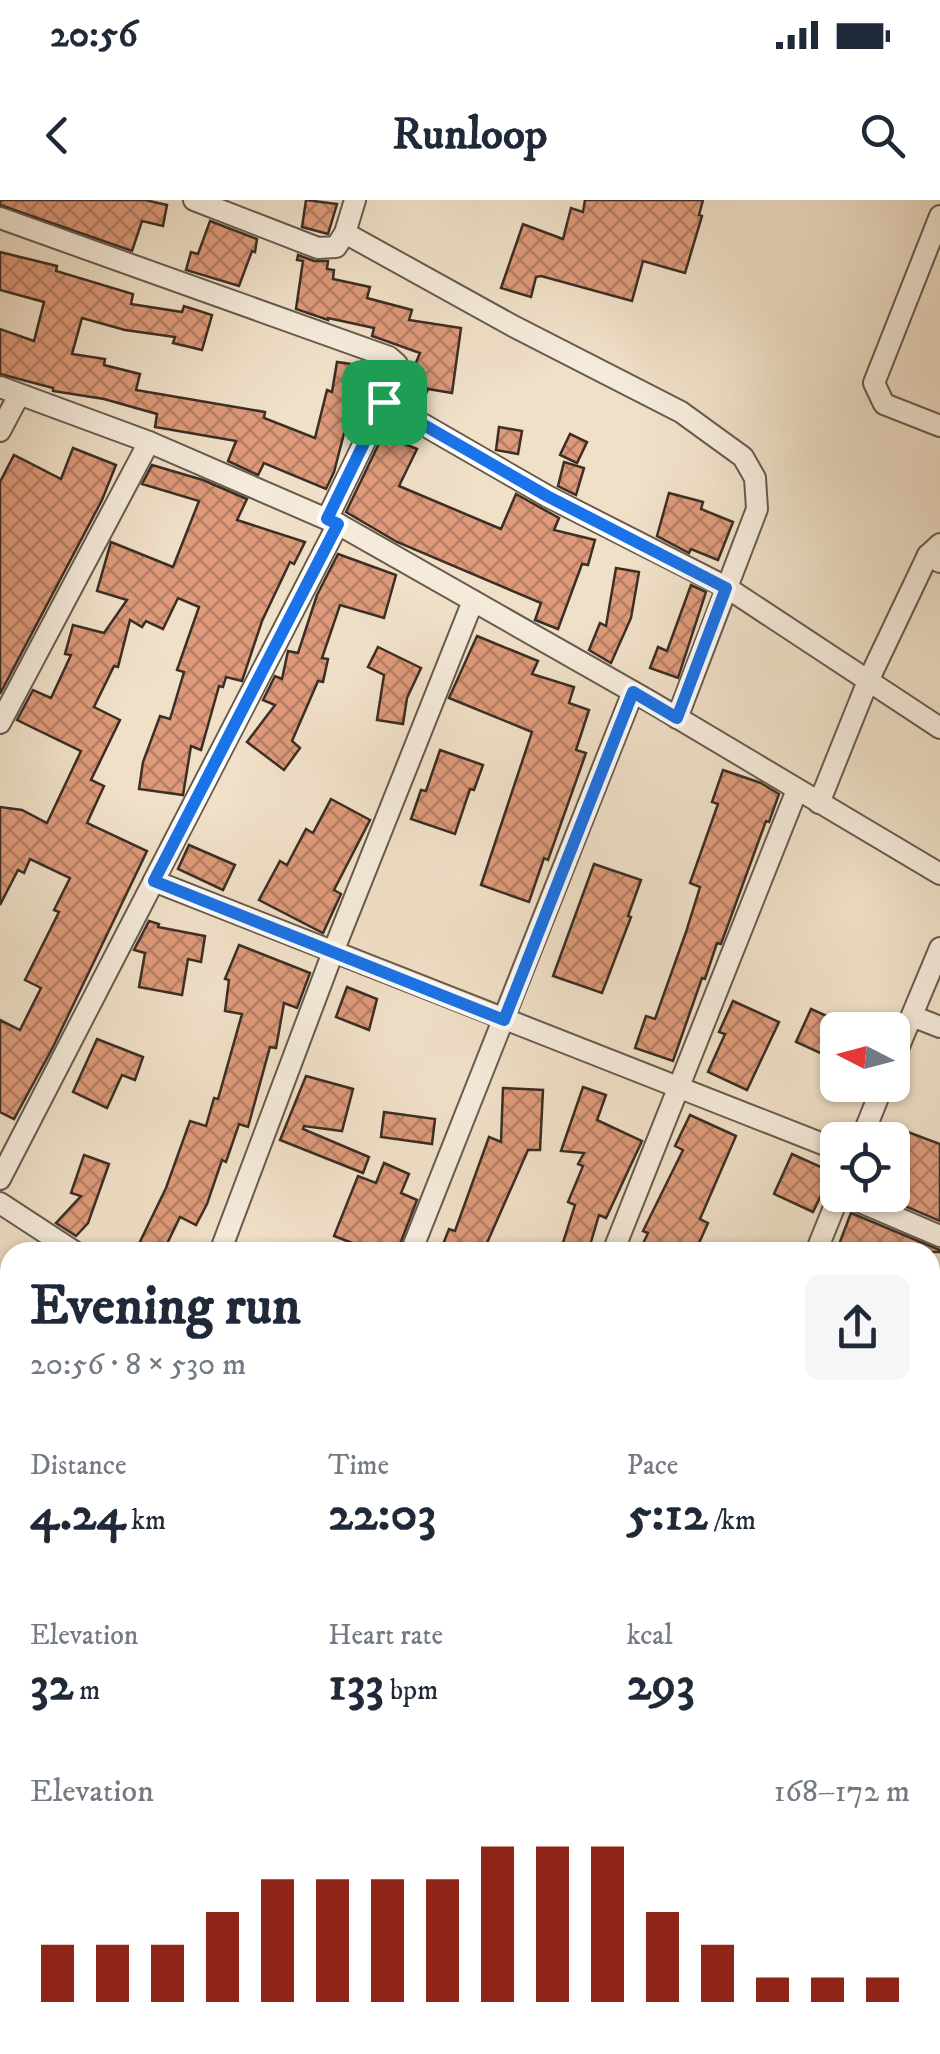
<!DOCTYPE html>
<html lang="en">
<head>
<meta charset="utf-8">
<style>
  :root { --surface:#fff; --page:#f6f6f7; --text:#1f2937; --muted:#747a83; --accent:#8f2418 }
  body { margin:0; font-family:"IM FELL DW Pica",serif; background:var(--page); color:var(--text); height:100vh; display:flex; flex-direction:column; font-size:38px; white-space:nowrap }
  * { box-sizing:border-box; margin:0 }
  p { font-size:32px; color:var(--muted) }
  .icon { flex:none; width:55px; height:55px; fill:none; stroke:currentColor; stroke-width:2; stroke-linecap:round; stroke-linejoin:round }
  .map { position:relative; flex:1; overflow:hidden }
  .details { position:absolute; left:0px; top:1042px; width:940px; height:812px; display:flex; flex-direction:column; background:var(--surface); border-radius:30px 30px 0 0; box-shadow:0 2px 8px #0004 }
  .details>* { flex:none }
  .needle { width:65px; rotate:276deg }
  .controls { position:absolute; left:820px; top:812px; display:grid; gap:20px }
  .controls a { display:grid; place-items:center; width:90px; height:90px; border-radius:15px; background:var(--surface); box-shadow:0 2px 8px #0004; font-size:50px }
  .pin { position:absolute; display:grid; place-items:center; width:85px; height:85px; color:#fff; margin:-42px; border-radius:20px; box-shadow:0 5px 15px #0006 }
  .round { display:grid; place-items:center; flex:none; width:105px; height:105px; border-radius:15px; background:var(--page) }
  .headline { display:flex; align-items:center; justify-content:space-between; height:170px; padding:0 30px }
  h1 { font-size:55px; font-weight:700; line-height:75px }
  .metrics { display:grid; grid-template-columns:repeat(3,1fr); gap:15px; height:170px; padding:10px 30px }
  .metrics div { display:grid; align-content:center }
  .metrics b { font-size:50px; font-weight:700 }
  .metrics small { font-size:28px; font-weight:400 }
  .metrics p { font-size:28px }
  .chart { height:280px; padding:20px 30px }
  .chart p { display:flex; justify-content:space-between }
  .chart svg { width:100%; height:180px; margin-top:10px; stroke:var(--accent); stroke-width:6 }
  .status { display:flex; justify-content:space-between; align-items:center; height:70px; padding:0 50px; background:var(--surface); direction:ltr }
  .status svg { height:28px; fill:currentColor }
  header { display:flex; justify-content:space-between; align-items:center; height:130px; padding:0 30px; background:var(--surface); font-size:45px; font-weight:700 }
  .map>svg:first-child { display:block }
  .building { fill:url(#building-cross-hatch); stroke:#3b2e24; stroke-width:2.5 }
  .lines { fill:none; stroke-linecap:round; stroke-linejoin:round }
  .street-casing { stroke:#685a4d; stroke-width:24 }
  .secondary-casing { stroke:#3b2e24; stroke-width:34 }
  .street { stroke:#f5ebdb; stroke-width:20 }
  .secondary { stroke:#f5ebdb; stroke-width:30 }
  .route-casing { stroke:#fff; stroke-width:20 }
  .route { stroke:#1a73e8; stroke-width:12 }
</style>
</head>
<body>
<div class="status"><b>20:56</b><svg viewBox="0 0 49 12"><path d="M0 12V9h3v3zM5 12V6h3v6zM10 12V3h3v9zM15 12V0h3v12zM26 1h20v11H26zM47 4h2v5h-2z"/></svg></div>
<header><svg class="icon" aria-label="back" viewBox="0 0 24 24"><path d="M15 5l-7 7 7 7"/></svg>Runloop<svg class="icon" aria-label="search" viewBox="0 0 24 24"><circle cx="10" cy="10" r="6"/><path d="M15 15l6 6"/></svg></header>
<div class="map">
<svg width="940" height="1854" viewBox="0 0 940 1854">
  <defs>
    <pattern id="building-cross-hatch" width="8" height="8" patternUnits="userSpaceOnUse" patternTransform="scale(2.5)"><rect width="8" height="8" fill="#de9a7a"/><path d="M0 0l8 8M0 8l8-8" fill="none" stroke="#b57e64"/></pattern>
  </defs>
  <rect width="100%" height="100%" fill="#f0e0c8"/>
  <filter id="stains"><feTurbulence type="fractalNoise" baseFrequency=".002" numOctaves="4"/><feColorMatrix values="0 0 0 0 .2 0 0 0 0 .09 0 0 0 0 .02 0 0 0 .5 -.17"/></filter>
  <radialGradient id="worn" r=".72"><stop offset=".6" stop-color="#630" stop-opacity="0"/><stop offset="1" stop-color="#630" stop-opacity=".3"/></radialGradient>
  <g class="building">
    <path d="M 0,0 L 145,0 L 167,5 L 163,26 L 142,21 L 132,51 L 0,5 Z"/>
    <path d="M 306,0 L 337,4 L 328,34 L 302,27 Z"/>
    <path d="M 585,0 L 703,0 L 699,15 L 702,16 L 685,73 L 643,61 L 632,101 L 541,76 L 536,77 L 531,97 L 501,88 L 523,24 L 563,39 L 571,8 L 583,12 Z"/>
    <path d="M 210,21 L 257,39 L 255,52 L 252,51 L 239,86 L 186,70 L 191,52 L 198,54 Z"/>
    <path d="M 0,52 L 57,66 L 56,71 L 133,94 L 131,104 L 182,112 L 184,106 L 212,115 L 202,150 L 173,143 L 175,137 L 125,130 L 82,118 L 72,154 L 105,159 L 104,165 L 140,174 L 136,190 L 265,212 L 264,218 L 315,238 L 327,190 L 332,192 L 337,162 L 365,166 L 361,192 L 355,191 L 334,272 L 326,289 L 264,263 L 258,275 L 228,261 L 236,241 L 155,227 L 157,214 L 104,199 L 53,191 L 53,188 L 0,174 L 0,129 L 34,141 L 44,102 L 0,90 Z"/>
    <path d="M 298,55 L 314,61 L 328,61 L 327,69 L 334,70 L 333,79 L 370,87 L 367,98 L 412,110 L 409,120 L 461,128 L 452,193 L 428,189 L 420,207 L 402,196 L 420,153 L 372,136 L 374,128 L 328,118 L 328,120 L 296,109 L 303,61 L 297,60 Z"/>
    <path d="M 499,227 L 522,231 L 518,254 L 496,250 Z"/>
    <path d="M 570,234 L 587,242 L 577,263 L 560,255 Z"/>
    <path d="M 383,235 L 417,249 L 399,286 L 501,329 L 516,294 L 559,318 L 554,330 L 595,340 L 588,365 L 582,364 L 558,429 L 535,420 L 541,403 L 397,342 L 346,312 Z"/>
    <path d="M 73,248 L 116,265 L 102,300 L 0,494 L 0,282 L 14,255 L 61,279 Z"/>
    <path d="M 564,262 L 584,268 L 576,295 L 558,286 Z"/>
    <path d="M 152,265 L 203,280 L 247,299 L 237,320 L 305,342 L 294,364 L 290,362 L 262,421 L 242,481 L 226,477 L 223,487 L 219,486 L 201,550 L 191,546 L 183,595 L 139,589 L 143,562 L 160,516 L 170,519 L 184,472 L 177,470 L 199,407 L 178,398 L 163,429 L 146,421 L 142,427 L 130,420 L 118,467 L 114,466 L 94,507 L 120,520 L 91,580 L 104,586 L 87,623 L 147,651 L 53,847 L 14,919 L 0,912 L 0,820 L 20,830 L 41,788 L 25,780 L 59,712 L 54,710 L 70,678 L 30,659 L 24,673 L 18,670 L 0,705 L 0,607 L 22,610 L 47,623 L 81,551 L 17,520 L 33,490 L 51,498 L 71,455 L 65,454 L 73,425 L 104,433 L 127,400 L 97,391 L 111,342 L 173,367 L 199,301 L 142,284 Z"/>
    <path d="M 669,293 L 703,302 L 701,309 L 733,322 L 718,360 L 691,349 L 689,353 L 657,336 Z"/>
    <path d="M 338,354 L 396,375 L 384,418 L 340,405 L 322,458 L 328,459 L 323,482 L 318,481 L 292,541 L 300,548 L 284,570 L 247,542 L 275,505 L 263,500 L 275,476 L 282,479 L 288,451 L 298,453 L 317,395 Z"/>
    <path d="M 616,368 L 639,372 L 631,418 L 611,463 L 589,450 L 600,423 L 606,426 Z"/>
    <path d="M 691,385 L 706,392 L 678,478 L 650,468 L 658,447 L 667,451 Z"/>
    <path d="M 477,436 L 538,461 L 532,474 L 574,487 L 569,503 L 589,510 L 576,550 L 586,553 L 548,660 L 544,658 L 529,702 L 481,685 L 532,532 L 449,498 Z"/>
    <path d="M 378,447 L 421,468 L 407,498 L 403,524 L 377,520 L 384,475 L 368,467 Z"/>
    <path d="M 440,550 L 483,565 L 474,590 L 470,589 L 455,634 L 411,619 L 421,590 L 426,591 Z"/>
    <path d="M 723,570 L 761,583 L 779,594 L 769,622 L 766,621 L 721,744 L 717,743 L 705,779 L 702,778 L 673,861 L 635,848 L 646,816 L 655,819 L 686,732 L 700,687 L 690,683 L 718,604 L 712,602 Z"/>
    <path d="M 331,599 L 370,620 L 334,690 L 341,694 L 323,733 L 259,700 L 280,661 L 287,665 L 306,629 L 313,633 Z"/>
    <path d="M 189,645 L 235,665 L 223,690 L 178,669 Z"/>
    <path d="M 594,664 L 641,680 L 628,716 L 631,717 L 602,793 L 553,776 Z"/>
    <path d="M 149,721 L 159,724 L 158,727 L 205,736 L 201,762 L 188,759 L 182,795 L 139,787 L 145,753 L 134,750 Z"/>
    <path d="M 239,745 L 310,773 L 297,808 L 284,803 L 276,848 L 270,847 L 248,927 L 239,924 L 226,962 L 222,960 L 207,1004 L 196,1025 L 180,1017 L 163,1052 L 135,1052 L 166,988 L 190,921 L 206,926 L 214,898 L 218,899 L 242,814 L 225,811 L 229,780 L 225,779 Z"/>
    <path d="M 347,787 L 377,799 L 369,830 L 336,817 Z"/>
    <path d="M 733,801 L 779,822 L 747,890 L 708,872 L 725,834 L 719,832 Z"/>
    <path d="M 811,809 L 838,821 L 838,861 L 796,842 Z"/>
    <path d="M 97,839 L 143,857 L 135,880 L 122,875 L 107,908 L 73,892 Z"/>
    <path d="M 306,876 L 353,889 L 342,931 L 304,926 L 303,929 L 369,957 L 363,973 L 280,940 Z"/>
    <path d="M 583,887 L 606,895 L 597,920 L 642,941 L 606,1018 L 599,1015 L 588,1052 L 560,1052 L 575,1005 L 568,1002 L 583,966 L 578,964 L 584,953 L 561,951 Z"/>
    <path d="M 503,888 L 543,890 L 540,950 L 528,950 L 483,1052 L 456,1052 L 442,1047 L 449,1029 L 455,1031 L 489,937 L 501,942 Z"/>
    <path d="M 384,912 L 435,919 L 432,944 L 381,937 Z"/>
    <path d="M 690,915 L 736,936 L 700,1019 L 708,1023 L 695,1052 L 639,1052 L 648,1033 L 643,1031 L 683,950 L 675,946 Z"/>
    <path d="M 892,926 L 940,944 L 940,1021 L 879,995 L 892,995 Z"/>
    <path d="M 792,954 L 832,972 L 813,1012 L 774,994 Z"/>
    <path d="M 84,955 L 109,964 L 88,1023 L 76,1036 L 56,1023 L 81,996 L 71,993 Z"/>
    <path d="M 384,963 L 409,974 L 401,993 L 417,1000 L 397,1052 L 376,1052 L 334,1036 L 358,976 L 376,983 Z"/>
    <path d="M 851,1013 L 940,1050 L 940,1052 L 853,1052 L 838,1047 Z"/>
  </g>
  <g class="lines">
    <g class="street-casing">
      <g id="street">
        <path d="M 194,0 L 318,48 L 336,47 L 345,33 L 355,0"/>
        <path d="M 940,16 L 874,183 L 884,204 L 940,226"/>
        <path d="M 0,18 L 389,157 L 397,164 L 398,172 L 384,202 L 547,296 L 726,387 L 940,528"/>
        <path d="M 345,33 L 513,126 L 681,212 L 743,257 L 755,278 L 757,309 L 677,518"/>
        <path d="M 0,187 L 149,242 L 338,324 L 651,502 L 940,674"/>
        <path d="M 0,231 L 19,195"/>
        <path d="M 327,319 L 384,202"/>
        <path d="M 940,344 L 928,355 L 940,362"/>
        <path d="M 0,523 L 149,242"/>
        <path d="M 819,603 L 868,481 L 928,355"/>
        <path d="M 154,681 L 838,950"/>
        <path d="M 912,816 L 940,827"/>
        <path d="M 892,863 L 940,748"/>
        <path d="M 861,940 L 883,885"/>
        <path d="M 0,979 L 338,324"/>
        <path d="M 844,995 L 940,1036"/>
        <path d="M 0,1003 L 75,1052"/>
        <path d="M 220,1052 L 333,752 L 473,401"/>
        <path d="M 411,1052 L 633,492"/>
        <path d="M 613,1052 L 797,590"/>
        <path d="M 816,1052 L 839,995"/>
        <path d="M 930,1136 L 940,1140"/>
        <path d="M 0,1153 L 10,1132"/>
        <path d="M 930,1270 L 940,1245"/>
        <path d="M 930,1345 L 940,1349"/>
        <path d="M 0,1361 L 10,1368"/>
        <path d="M 930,1451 L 940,1455"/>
        <path d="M 0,1510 L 10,1517"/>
        <path d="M 930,1552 L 940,1556"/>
        <path d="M 0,1711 L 10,1715"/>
        <path d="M 272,1854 L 276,1845"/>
        <path d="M 375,1854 L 381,1845"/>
        <path d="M 519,1854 L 522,1845"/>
        <path d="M 626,1854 L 629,1845"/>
        <path d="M 766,1854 L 768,1845"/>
      </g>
    </g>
    <g class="secondary-casing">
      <g id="secondary">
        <path d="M 930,1702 L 940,1699"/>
        <path d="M 414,1854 L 444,1845"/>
      </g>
    </g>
    <use href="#street" class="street"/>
    <use href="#secondary" class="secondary"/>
  </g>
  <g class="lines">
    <g class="route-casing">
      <path id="route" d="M 384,202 L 547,296 L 726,388 L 677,518 L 633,492 L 504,820 L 154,681 L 338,324 L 327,319 Z"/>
    </g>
    <use href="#route" class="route"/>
  </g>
  <rect width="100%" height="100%" filter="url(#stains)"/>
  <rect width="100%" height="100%" fill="url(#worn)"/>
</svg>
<div class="controls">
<a><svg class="needle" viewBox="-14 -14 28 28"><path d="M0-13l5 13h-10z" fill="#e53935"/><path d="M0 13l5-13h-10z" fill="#747a83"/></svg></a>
<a><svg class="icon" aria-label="locate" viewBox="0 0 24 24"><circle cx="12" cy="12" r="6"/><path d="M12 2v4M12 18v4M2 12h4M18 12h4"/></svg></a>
</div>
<div class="pin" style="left:384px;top:202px;background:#1e9e55"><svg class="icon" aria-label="arrive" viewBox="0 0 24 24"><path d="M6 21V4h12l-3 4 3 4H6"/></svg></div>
<section class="details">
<div class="headline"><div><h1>Evening run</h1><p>20:56 · 8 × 530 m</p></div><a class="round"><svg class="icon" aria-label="share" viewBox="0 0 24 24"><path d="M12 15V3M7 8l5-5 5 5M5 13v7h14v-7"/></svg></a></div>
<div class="metrics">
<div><p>Distance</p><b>4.24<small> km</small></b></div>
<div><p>Time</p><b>22:03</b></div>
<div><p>Pace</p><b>5:12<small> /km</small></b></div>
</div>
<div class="metrics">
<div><p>Elevation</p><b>32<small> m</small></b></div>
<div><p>Heart rate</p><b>133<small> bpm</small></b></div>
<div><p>kcal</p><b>293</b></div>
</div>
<div class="chart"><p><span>Elevation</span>168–172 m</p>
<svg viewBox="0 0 160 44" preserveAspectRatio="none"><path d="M5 44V30M15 44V30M25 44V30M35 44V22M45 44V14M55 44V14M65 44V14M75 44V14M85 44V6M95 44V6M105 44V6M115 44V22M125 44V30M135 44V38M145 44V38M155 44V38"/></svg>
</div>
</section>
</div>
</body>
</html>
